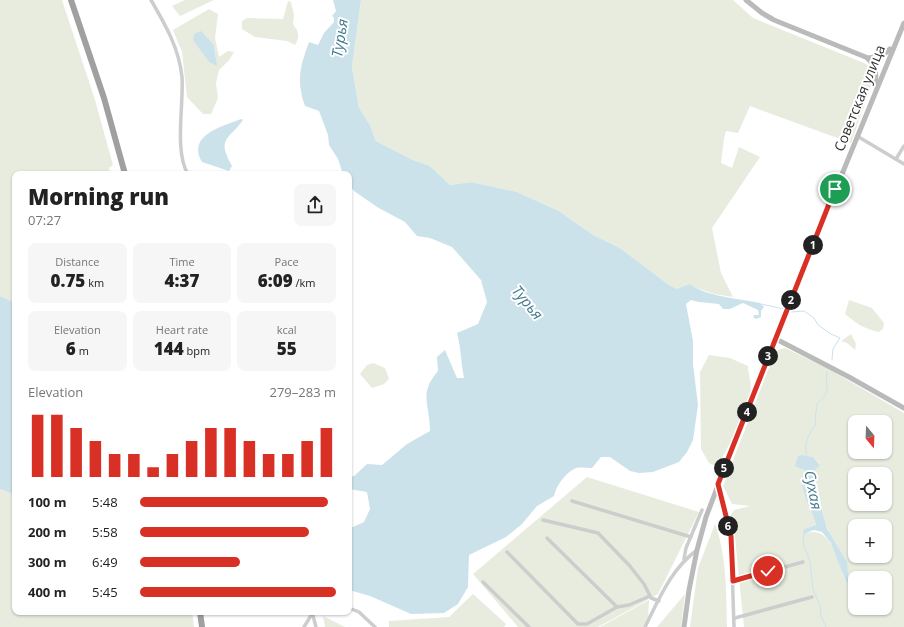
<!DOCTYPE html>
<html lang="en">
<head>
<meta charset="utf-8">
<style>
  :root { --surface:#fff; --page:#f6f6f6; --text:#222; --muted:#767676; --accent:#d93025 }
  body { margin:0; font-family:"Open Sans",sans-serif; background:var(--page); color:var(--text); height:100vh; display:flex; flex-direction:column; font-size:15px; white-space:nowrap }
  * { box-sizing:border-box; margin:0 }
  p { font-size:13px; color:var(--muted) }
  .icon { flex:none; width:22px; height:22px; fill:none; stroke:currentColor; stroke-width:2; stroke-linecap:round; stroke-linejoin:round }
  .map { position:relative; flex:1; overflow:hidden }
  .sheet { position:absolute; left:12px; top:171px; width:340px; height:444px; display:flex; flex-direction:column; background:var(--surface); border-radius:8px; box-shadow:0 1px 3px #0004 }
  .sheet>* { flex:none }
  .needle { width:26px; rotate:161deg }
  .tools { position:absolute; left:848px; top:415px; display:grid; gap:8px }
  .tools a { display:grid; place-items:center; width:44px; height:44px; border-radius:8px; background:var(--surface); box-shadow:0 1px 3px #0004; font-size:20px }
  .pin { position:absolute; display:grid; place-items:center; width:34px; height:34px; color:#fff; margin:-17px; border:2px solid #fff; border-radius:50%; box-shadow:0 1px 4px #0007 }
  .km { position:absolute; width:20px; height:20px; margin:-10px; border-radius:50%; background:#222; color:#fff; font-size:11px; line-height:20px; text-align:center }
  .round { display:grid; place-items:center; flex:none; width:42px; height:42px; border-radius:8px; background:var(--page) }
  .summary { display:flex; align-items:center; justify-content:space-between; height:68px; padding:0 16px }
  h1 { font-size:22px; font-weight:800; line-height:30px }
  .metrics { display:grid; grid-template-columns:repeat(3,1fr); gap:6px; height:68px; padding:4px 16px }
  .metrics div { display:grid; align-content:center; border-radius:8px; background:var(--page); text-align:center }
  .metrics b { font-size:17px; font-weight:800 }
  .metrics small { font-size:11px; font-weight:400 }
  .metrics p { font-size:11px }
  .chart { height:112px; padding:8px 16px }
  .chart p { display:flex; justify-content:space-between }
  .chart svg { width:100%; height:72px; margin-top:4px; stroke:var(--accent); stroke-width:6 }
  ul { padding:0 16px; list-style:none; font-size:13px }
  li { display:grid; grid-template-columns:64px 48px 1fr; align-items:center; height:30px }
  li i { height:10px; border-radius:5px; background:var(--accent) }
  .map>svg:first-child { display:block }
  .green { fill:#e7ecdf; fill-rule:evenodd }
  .water { fill:#cce2eb }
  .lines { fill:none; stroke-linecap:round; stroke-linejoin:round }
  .stream { stroke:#cce2eb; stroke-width:1 }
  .minor { stroke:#cdcdcd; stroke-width:3.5 }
  .secondary { stroke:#bababa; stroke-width:5 }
  .trunk { stroke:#a0a0a0; stroke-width:6 }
  .route-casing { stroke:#fff; stroke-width:8 }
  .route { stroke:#d93025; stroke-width:5 }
  .labels { text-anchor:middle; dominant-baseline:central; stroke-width:4; stroke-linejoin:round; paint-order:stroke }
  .street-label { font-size:14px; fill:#303030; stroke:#fff }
  .water-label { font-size:15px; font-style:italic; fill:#42798e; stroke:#fff }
</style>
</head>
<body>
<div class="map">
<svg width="904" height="627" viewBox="0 0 904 627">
  <rect width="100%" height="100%" fill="#fff"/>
  <g class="green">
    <path d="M 0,0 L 62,0 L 95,100 L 113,165 L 109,168 L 111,174 L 15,174 L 15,303 L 0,296 Z"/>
    <path d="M 185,0 L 214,0 L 180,16 L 172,6 Z"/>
    <path d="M 361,0 L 733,0 L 753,18 L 864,63 C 872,67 874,71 873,80 L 851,143 L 750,106 L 738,133 L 726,131 L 724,138 L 721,163 L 732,168 L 739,147 L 760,157 L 712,228 L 721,273 L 733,297 L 714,294 L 694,287 L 677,289 L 669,285 L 620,248 L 593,235 L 559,211 L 517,192 L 471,182 L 450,185 L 430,166 L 413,160 L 376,141 L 370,125 L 359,108 L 352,67 Z"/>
    <path d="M 288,1 L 291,2 L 294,15 L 293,24 C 299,32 300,36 295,45 L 287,41 L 255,37 L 242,29 L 242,21 L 247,18 L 283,19 Z"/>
    <path d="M 209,9 L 218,14 L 215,38 L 219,57 L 228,51 L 234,52 L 229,60 L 219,70 L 216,83 L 218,98 L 211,114 L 203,114 L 187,97 L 182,52 L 173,30 ZM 214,45 L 216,59 L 209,62 L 204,55 Z"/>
    <path d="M 849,300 L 872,308 L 884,323 L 883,329 L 879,332 C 864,329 857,324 845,314 Z"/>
    <path d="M 851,334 L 856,344 L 855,350 L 847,343 L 841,341 Z"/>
    <path d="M 785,348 L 827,368 L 904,413 L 904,627 L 744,627 L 735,538 L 729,518 L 734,510 L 750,506 L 732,504 L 723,486 L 774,355 L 778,350 ZM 855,422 L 885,422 L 885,452 L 855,452 ZM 803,455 L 813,457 L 820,464 L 812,473 C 821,490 820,510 827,528 C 836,551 848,552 849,582 L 846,582 C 838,564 833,525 806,533 L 804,529 L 816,525 L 803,484 ZM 855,474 L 885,474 L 885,504 L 855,504 ZM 855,526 L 885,526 L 885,556 L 855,556 ZM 855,578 L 885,578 L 885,608 L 855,608 Z"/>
    <path d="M 709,355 L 730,358 L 748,366 C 748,375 753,386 750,394 C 745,417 728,445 718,467 L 709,463 L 701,449 L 700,372 Z"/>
    <path d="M 373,363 L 385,368 L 389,379 L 384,384 L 372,388 L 360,374 L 367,365 Z"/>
    <path d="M 587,477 L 699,512 L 658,594 L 651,598 L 598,627 L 518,627 L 473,574 Z"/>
    <path d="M 0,489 L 15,495 L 15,612 L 192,612 L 194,627 L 0,627 Z"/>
    <path d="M 715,524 C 727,557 726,592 727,627 L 690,627 L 698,568 Z"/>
    <path d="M 473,594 L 506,624 L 504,627 L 389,627 L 389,621 L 449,617 Z"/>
    <path d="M 685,594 L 681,627 L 657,627 Z"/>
    <path d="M 649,600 L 648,618 L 643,627 L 600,627 Z"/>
    <path d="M 323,616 L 345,627 L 325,627 Z"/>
  </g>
  <g class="water">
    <path d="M 333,0 L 361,0 L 352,67 L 359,108 L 370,125 L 376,141 L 413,160 L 430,166 L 450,185 L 471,182 L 517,192 L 559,211 L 593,235 L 620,248 L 669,285 L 677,289 L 690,284 C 704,296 741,299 760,303 L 764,307 L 761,311 L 761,317 L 756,319 L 753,317 L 754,315 L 759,315 L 758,310 L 743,303 L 730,309 L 723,309 L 719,304 L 699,302 L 691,300 L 686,304 L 693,341 L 693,364 L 698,405 L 693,440 L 687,452 L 679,462 L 653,472 L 639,473 L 630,471 L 610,457 L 601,457 L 592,468 C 588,468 580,467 576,468 C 565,473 556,486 554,496 L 537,506 L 522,524 L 506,537 L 469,555 L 468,587 L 458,604 L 444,613 L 411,614 L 370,596 L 349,590 L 349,526 L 353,527 L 364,522 L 370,509 L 367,492 L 349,489 L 349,477 L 354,476 L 367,464 L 382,465 L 407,444 L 430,431 C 430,404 418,394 438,371 L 437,357 L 445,350 L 457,378 L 464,378 C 461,363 461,348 457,333 L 478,324 L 487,302 L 481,280 L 452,247 L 430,238 L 417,236 L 405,222 L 377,207 L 354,191 L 349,184 L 349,174 L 343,174 L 338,159 L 329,145 L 328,135 L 319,111 L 305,106 C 296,80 300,67 309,42 L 318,45 L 324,33 L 334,22 L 334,18 L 332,16 L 336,11 Z"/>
    <path d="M 201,31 L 214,45 L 217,66 L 209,62 L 193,40 L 194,34 Z"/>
    <path d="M 241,119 L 243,120 C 229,140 216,137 232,166 L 229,171 L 202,162 C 187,135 221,127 241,119 Z"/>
    <path d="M 0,296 L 15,303 L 15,495 L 0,489 Z"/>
    <path d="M 803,455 L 813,457 L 820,465 L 812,473 L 827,529 L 847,562 L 849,582 L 846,582 L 831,543 L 822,532 L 814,530 L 806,533 L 803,537 L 804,529 L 816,525 C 812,508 797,488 804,470 L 795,466 L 798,456 Z"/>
  </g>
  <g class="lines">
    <g class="stream">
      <path d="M 761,304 L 784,309"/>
      <path d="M 792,312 L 804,311 L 814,318 L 818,325 L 831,334 L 840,338 L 833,349 L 832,360"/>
      <path d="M 807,456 C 803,445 808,434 816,424 L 815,420 L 817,404 C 832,390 825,390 827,371"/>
      <path d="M 803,536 L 804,546 L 810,561 L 813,590 L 820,605 L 821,616 L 826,627"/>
    </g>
    <g class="minor">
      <path d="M 151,0 C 165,24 179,48 182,77 C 184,103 174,152 188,174"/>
      <path d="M 857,136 L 904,164"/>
      <path d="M 896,159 L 904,146"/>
      <path d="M 718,485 L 731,536 L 734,627"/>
      <path d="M 572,501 L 691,537"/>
      <path d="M 543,520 L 598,533 L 629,565 L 644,584 L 651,598 L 659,601"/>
      <path d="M 547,538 L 617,607"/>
      <path d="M 507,552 L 578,624 L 587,624 L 617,607 L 629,605 L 650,596"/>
      <path d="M 684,559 L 686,548 L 702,510"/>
      <path d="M 733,581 L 803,562"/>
      <path d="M 483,582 L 529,627"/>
      <path d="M 349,608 L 359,612 L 375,627"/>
      <path d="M 312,612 L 316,627"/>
      <path d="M 735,618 L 812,597"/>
      <path d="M 304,627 L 312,614"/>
      <path d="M 645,627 C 659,599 671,569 697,550"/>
    </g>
    <g class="secondary">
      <path d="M 746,0 L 762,13 L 774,20 L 868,58 L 882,56 L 890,49"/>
      <path d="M 867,58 C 876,66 877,74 875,86"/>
      <path d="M 776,339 L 849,377 L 904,408"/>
      <path d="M 684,627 L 689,590 L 697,550 L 706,517 L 765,362 L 904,23"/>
    </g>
    <g class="trunk">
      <path d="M 71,0 L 104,98 L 125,174"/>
      <path d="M 200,612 L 202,627"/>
    </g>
  </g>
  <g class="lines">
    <g class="route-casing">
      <path id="route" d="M 768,571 L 733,581 L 731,536 L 718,484 L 835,189"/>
    </g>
    <use href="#route" class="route"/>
  </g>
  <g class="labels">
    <g class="street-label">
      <text transform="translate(859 98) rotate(-68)">Советская улица</text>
    </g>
    <g class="water-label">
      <text transform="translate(339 38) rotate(-81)">Турья</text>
      <text transform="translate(528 302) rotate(50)">Турья</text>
      <text transform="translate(814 490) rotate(79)">Сухая</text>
    </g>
  </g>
</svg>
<div class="tools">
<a><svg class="needle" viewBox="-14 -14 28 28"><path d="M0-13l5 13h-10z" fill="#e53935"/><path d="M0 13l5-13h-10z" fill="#767676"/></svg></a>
<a><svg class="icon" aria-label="locate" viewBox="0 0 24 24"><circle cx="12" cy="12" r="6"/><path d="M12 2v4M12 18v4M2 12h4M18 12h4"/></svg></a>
<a>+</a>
<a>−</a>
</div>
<div class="pin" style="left:835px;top:189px;background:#1e9e55"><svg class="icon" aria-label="arrive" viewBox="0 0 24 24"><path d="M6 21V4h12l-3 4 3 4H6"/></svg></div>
<div class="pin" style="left:768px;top:571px;background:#d93025"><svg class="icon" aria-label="check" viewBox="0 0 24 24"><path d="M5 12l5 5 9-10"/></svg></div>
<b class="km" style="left:813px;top:245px">1</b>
<b class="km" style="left:791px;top:300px">2</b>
<b class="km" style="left:768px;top:356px">3</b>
<b class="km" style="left:747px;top:412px">4</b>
<b class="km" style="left:724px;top:468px">5</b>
<b class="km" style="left:728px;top:526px">6</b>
<section class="sheet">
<div class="summary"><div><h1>Morning run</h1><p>07:27</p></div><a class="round"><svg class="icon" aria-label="share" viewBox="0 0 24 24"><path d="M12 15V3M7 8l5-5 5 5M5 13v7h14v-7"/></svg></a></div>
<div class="metrics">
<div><p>Distance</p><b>0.75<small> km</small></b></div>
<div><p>Time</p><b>4:37</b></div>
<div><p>Pace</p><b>6:09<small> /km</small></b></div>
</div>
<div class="metrics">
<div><p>Elevation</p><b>6<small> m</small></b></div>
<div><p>Heart rate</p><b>144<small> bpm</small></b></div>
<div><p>kcal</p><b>55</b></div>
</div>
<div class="chart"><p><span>Elevation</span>279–283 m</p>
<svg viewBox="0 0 160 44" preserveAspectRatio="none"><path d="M5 44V6M15 44V6M25 44V14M35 44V22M45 44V30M55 44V30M65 44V38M75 44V30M85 44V22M95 44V14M105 44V14M115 44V22M125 44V30M135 44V30M145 44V22M155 44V14"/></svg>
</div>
<ul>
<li><b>100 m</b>5:48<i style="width:96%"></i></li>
<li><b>200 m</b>5:58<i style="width:86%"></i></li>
<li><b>300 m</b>6:49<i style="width:51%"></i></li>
<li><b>400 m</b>5:45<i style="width:100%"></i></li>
</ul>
</section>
</div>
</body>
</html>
